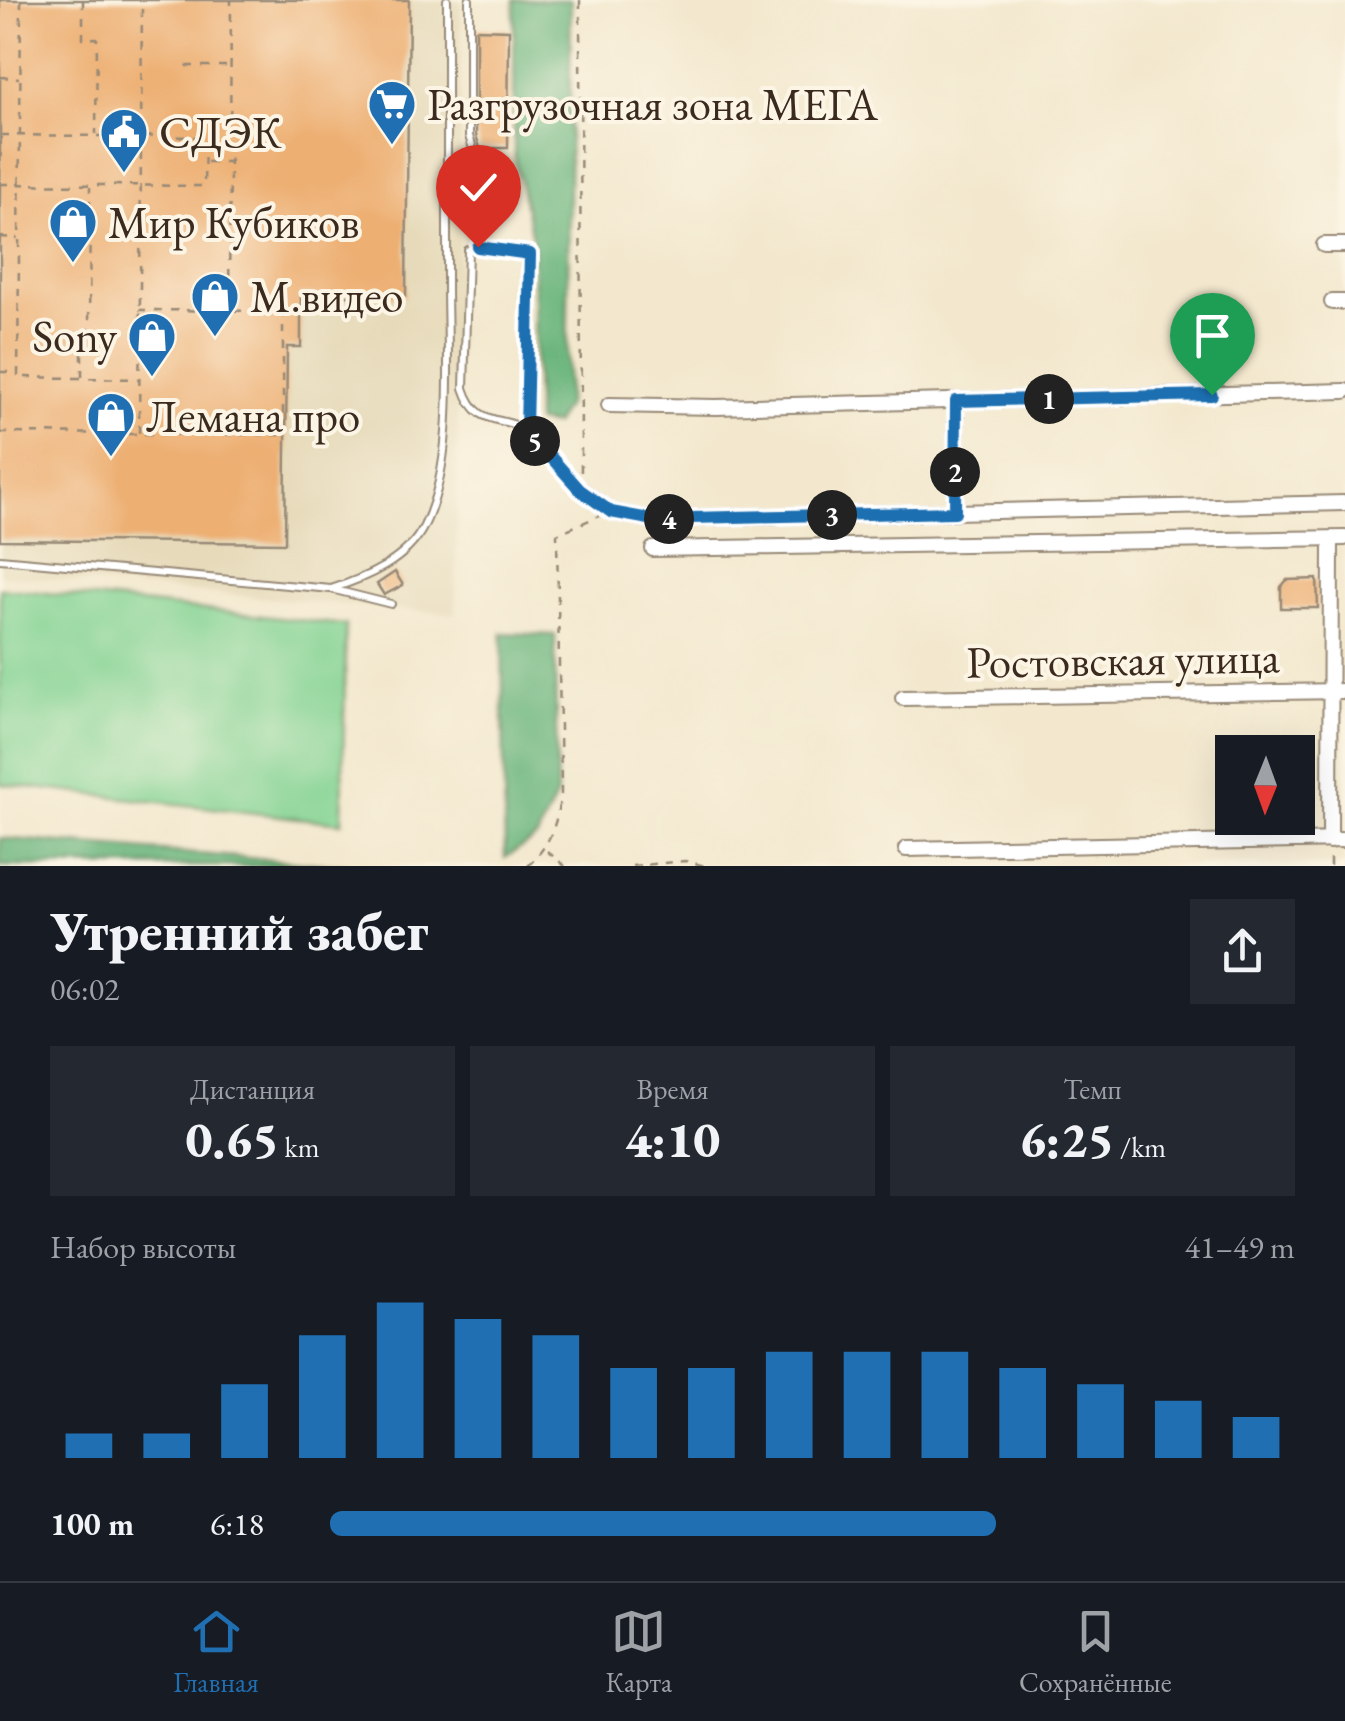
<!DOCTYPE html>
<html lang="ru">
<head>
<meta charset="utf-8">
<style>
  :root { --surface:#171b24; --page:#242831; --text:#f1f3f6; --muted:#9ea1a6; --line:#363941; --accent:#1f6fb2 }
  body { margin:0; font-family:"EB Garamond",serif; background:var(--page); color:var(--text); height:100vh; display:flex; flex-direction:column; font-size:38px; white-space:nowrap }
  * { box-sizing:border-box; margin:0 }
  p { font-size:32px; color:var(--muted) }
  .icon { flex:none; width:55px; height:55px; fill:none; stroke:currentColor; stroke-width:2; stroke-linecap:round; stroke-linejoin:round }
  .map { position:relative; height:866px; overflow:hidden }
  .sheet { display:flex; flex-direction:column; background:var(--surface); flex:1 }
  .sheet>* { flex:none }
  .needle { width:65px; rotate:181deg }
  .buttons { position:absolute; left:1215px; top:735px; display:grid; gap:20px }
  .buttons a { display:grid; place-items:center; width:100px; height:100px; border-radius:0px; background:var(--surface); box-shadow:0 10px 40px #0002; font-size:50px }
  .pin { position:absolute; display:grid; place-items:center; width:85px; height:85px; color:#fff; margin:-102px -42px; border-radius:50% 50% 50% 0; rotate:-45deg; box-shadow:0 0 10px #0007 }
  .pin .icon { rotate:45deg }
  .km { position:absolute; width:50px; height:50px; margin:-25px; border-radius:50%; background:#222; color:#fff; font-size:28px; line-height:50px; text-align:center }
  .round { display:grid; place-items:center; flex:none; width:105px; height:105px; border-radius:0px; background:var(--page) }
  .headline { display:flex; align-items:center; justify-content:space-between; height:170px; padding:0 50px }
  h1 { font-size:55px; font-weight:800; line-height:75px }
  .figures { display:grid; grid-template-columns:repeat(3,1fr); gap:15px; height:170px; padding:10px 50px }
  .figures div { display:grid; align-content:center; border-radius:0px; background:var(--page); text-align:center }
  .figures b { font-size:50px; font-weight:800 }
  .figures small { font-size:28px; font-weight:400 }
  .figures p { font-size:28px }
  .chart { height:280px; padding:20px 50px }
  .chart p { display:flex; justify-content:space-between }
  .chart svg { width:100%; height:180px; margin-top:10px; stroke:var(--accent); stroke-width:6 }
  ul { padding:0 50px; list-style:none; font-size:32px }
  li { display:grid; grid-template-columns:160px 120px 1fr; align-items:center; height:75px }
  li i { height:25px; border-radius:12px; background:var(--accent) }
  .menu { display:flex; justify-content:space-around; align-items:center; height:140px; border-top:2px solid var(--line); background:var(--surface); font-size:28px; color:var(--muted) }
  .menu a { display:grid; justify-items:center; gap:5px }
  .menu .on { color:var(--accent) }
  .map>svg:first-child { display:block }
  .built { fill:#e6daba }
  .green { fill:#83d393; stroke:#5f7e58; stroke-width:2.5 }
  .forest { fill:#6ab57d; stroke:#52704e; stroke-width:2.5 }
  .building { fill:#edaf72 }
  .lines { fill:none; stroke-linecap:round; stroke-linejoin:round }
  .lane-casing { stroke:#978976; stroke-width:10 }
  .street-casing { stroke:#978976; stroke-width:18 }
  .path { stroke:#978976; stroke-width:2.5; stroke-dasharray:8 8; stroke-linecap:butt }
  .lane { stroke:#fff; stroke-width:6 }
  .street { stroke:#fff; stroke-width:14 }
  .route-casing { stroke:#fff; stroke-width:20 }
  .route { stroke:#1f6fb2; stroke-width:12 }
  .labels { text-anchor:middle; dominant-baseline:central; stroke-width:8; stroke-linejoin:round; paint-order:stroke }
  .poi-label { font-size:45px; fill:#3b2a1e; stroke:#fcf5e5; text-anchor:start }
  .street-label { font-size:45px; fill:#3b2a1e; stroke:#fcf5e5 }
</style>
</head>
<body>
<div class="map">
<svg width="1345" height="866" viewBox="0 0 1345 866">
  <rect width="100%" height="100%" fill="#fcf5e5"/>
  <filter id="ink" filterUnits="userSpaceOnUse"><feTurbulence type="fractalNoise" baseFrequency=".01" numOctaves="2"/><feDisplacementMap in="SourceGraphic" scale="20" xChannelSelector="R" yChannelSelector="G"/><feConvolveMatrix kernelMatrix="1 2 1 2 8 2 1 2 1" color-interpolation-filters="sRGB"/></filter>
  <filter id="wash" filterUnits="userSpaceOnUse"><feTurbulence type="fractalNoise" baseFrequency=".0048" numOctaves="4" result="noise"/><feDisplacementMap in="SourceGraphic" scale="40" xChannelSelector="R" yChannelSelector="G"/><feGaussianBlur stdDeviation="2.25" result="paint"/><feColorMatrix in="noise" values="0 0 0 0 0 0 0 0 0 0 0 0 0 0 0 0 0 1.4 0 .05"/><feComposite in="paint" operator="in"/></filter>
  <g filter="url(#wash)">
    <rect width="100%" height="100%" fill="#f3e8ce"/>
    <path class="built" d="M 0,0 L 461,0 L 456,614 L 0,575 Z"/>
    <path class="green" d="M 0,588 L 346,625 L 342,823 L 0,784 Z"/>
    <g class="forest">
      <path d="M 514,0 L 571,0 L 567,404 L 554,425 L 536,422 L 533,242 L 514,155 Z"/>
      <path d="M 502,633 L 555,635 L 557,795 L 537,837 L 505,858 Z"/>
      <path d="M 0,838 L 347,866 L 0,866 Z"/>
    </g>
    <g id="blocks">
      <g class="building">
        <path d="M 0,0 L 409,0 L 406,296 L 301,295 L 301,347 L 287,347 L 285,543 L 0,540 Z"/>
        <path d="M 476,29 L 509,30 L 508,148 L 480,148 L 476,135 Z"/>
        <path d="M 395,572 L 403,585 L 384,595 L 377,584 Z"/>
        <path d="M 1317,579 L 1318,608 L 1281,608 L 1281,587 L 1287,580 Z"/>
      </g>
    </g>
  </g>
  <g filter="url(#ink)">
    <use href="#blocks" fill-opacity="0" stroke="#978976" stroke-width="2.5"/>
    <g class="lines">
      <g class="lane-casing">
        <g id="lane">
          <path d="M 469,0 L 469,136 L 478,165 L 478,247 L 468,250 L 464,388 C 477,429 504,415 526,430 C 542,440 566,475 580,490"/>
          <path d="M 478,247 L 530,254 L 526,429"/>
          <path d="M 0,559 L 331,589 L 391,604"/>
          <path d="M 331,589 C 365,578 407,561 424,526 C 456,461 447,355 447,284 C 447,189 447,95 447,0"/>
        </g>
      </g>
      <g class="street-casing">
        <g id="street">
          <path d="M 1324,245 L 1345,245"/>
          <path d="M 1332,302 L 1345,302"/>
          <path d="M 609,405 L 716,407 L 1345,391"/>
          <path d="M 581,490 L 611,512 L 649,519 L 1345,503"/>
          <path d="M 955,512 L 956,401"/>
          <path d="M 653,549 L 1345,538"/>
          <path d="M 903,698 L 1345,691"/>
          <path d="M 1330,841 L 1331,539"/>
          <path d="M 906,849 L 1345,840"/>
        </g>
      </g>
      <g class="path">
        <path d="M 21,0 L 18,377 L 138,379"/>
        <path d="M 83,0 L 83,39 L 97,38 L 96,134"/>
        <path d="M 580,0 L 581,479"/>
        <path d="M 186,66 L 229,66"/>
        <path d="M 0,77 L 19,78"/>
        <path d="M 1,135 L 205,137 L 204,186 L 0,184 Z"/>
        <path d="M 207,162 L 229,162"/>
        <path d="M 0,237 L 18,238"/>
        <path d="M 229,309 L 231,0"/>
        <path d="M 0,372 L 16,372"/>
        <path d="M 82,377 L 82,333 L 89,333 L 90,187"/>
        <path d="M 0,433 L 283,435 L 283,311 L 139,310"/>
        <path d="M 139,433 L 142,0"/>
        <path d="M 547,851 L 565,866"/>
        <path d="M 528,866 C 551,843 556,826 561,794 L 557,534 L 599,516"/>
        <path d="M 632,866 L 685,861 L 706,866"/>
        <path d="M 1330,866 L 1330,853"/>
      </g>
      <use href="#lane" class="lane"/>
      <use href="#street" class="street"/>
    </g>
  </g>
  <g class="lines" filter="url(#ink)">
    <g class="route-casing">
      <path id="route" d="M 478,247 L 530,254 L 526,429 L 580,490 L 611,512 L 649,519 L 955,512 L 956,401 L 1212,395"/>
    </g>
    <use href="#route" class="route"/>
  </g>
  <defs>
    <g id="supermarket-pin" transform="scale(2.5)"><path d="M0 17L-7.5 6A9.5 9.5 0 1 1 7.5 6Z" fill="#1f6fb2" stroke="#fcf5e5"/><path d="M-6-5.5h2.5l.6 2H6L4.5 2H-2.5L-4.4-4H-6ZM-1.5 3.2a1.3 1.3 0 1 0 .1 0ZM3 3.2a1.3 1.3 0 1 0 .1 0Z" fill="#fff"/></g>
    <g id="civic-pin" transform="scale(2.5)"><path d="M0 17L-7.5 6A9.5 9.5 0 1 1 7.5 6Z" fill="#1f6fb2" stroke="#fcf5e5"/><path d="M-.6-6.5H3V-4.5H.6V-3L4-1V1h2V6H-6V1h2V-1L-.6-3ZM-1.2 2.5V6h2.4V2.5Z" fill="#fff"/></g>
    <g id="shop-pin" transform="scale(2.5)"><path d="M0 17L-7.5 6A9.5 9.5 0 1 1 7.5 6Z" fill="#1f6fb2" stroke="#fcf5e5"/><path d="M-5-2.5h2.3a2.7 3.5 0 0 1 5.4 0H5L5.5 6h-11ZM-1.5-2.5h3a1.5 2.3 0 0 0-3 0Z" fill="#fff"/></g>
  </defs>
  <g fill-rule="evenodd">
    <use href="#supermarket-pin" x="392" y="104"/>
    <use href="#civic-pin" x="124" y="132"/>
    <use href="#shop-pin" x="73" y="222"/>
    <use href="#shop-pin" x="215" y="296"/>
    <use href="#shop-pin" x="152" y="336"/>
    <use href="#shop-pin" x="111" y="416"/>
  </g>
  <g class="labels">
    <g class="poi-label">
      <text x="427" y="104">Разгрузочная зона МЕГА</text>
      <text x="159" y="132">СДЭК</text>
      <text x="108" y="222">Мир Кубиков</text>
      <text x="250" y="296">М.видео</text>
      <text x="117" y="336" text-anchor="end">Sony</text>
      <text x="146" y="416">Лемана про</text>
    </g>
    <g class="street-label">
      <text transform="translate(1123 659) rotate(-1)">Ростовская улица</text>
    </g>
  </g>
</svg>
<div class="buttons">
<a><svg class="needle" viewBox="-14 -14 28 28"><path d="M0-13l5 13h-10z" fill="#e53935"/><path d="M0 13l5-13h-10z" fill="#9ea1a6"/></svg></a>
</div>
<div class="pin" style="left:1212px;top:395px;background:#1e9e55"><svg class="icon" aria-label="arrive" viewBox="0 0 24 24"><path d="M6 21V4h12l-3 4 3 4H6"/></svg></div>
<div class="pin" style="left:478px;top:247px;background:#d93025"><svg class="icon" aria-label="check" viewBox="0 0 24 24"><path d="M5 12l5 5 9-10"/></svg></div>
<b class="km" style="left:1049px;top:399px">1</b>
<b class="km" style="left:955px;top:472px">2</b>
<b class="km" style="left:832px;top:515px">3</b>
<b class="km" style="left:669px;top:519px">4</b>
<b class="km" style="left:535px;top:441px">5</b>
</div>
<section class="sheet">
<div class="headline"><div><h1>Утренний забег</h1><p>06:02</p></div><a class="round"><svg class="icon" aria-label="share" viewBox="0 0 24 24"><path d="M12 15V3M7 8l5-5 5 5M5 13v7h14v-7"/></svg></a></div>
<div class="figures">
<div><p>Дистанция</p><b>0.65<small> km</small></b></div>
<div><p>Время</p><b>4:10</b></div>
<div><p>Темп</p><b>6:25<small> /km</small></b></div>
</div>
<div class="chart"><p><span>Набор высоты</span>41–49 m</p>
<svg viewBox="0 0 160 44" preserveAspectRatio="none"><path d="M5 44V38M15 44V38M25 44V26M35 44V14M45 44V6M55 44V10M65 44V14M75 44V22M85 44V22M95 44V18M105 44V18M115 44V18M125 44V22M135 44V26M145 44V30M155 44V34"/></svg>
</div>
<ul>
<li><b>100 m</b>6:18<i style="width:69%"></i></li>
</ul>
</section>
<nav class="menu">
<a class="on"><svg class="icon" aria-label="home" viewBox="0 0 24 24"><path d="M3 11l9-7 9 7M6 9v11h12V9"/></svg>Главная</a>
<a><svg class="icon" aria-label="map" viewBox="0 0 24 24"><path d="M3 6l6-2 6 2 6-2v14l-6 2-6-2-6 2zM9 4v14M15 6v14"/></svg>Карта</a>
<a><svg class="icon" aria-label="saved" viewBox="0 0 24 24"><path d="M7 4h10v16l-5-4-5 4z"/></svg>Сохранённые</a>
</nav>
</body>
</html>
